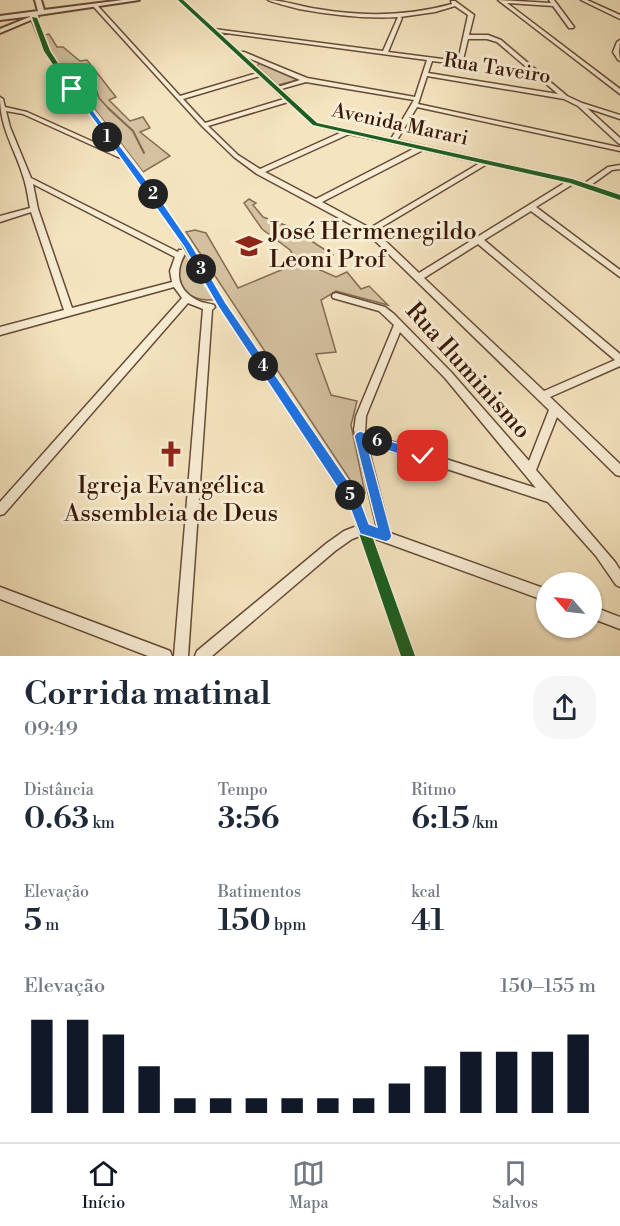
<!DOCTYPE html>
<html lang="pt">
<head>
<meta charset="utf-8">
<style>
  :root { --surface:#fff; --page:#f6f6f7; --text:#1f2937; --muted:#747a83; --line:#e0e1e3; --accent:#111827 }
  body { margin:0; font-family:"Libre Bodoni",serif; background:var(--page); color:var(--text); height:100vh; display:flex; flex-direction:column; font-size:22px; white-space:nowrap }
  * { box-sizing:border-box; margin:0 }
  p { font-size:20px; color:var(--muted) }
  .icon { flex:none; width:33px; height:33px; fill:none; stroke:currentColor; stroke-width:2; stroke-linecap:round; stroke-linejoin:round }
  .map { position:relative; height:656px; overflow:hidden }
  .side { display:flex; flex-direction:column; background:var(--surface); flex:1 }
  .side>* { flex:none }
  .needle { width:39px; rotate:298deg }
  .tools { position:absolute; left:536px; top:572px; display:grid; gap:12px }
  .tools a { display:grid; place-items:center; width:66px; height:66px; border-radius:50%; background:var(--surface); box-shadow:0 2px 4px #0004; font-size:30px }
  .pin { position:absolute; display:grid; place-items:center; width:51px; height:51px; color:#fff; margin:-26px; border-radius:12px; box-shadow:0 3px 9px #0006 }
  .km { position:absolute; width:30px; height:30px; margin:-15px; border-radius:50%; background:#222; color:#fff; font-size:16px; line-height:30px; text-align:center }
  .round { display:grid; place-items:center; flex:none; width:63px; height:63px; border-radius:24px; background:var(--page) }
  .summary { display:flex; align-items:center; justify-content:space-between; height:102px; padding:0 24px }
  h1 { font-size:33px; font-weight:600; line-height:45px }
  .stats { display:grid; grid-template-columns:repeat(3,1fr); gap:9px; height:102px; padding:6px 24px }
  .stats div { display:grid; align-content:center }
  .stats b { font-size:30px; font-weight:600 }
  .stats small { font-size:16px; font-weight:400 }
  .stats p { font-size:16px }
  .chart { height:168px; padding:12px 24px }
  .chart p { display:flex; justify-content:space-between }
  .chart svg { width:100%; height:108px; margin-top:6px; stroke:var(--accent); stroke-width:6 }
  .tabs { display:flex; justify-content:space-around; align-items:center; height:84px; border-top:2px solid var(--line); background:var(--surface); font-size:16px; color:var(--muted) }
  .tabs a { display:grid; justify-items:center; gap:3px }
  .tabs .current { color:var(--accent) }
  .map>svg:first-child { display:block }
  .green { fill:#d4c1a0; stroke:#866c54; stroke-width:1.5 }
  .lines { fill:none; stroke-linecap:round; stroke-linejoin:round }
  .stream-far1 { stroke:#826851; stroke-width:1.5 }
  .stream { stroke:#826851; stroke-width:2 }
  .minor-casing { stroke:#664a36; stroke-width:3 }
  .tertiary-casing { stroke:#664a36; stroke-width:4 }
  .minor { fill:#f8edd5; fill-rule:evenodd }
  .tertiary { fill:#f8edd5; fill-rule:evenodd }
  .cycleway-casing { stroke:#f8edd5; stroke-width:4 }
  .cycleway { fill:#1b5e20; fill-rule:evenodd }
  .route { fill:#1a73e8; stroke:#fff; stroke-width:1.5 }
  .labels { text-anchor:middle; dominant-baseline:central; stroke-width:6; stroke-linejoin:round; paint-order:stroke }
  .far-street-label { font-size:20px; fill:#371708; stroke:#f8edd5 }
  .poi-label { font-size:24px; fill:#371708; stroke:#f8edd5; text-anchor:start }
  .street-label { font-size:24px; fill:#371708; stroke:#f8edd5 }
</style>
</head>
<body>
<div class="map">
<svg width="620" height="656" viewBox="0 0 620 656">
  <rect width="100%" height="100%" fill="#f4e4bf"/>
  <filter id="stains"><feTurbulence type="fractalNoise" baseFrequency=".00333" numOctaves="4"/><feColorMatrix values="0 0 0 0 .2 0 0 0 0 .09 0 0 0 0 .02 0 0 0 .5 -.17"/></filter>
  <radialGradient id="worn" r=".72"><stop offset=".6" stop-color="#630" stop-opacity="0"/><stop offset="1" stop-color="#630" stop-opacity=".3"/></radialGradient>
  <g class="green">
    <path d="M 49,34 L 57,47 L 63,47 L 80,61 L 87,60 L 116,97 L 109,100 L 130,121 L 143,117 L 150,128 L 140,132 L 170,156 L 143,172 L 50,51 L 44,35 Z"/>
    <path d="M 261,62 L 298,80 L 278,85 L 257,66 Z"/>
    <path d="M 249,199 L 256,203 L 253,205 L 263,217 L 290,227 L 333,255 L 320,270 L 336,277 L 347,272 L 361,289 L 369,286 L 388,305 L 336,291 L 321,300 L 336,352 L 316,354 L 331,395 L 357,401 L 351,425 L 365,493 L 360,495 L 186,232 L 195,230 L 206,233 L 238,288 L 298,263 L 290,250 L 262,229 L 244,203 Z"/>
    <path d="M 187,253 L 214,300 C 183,301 168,280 187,253 Z"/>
  </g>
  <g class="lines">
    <path class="stream-far1" d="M 92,77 L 99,98 L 110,110"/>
    <path class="stream" d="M 108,108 L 133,131 L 144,153"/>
    <g class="minor-casing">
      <g id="minor">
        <path d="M 178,0 L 183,0 L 214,29 L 383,51 L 398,17 C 365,19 332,15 299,9 C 289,6 277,4 268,0 C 284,0 301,7 318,9 C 363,17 408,16 452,4 L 451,1 L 455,1 L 474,15 L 469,35 L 488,35 L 501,40 L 567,96 L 582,103 L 620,115 L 620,119 L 587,108 L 620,138 L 620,144 L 618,143 L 578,106 L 564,99 L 427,76 L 418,104 L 618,147 L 620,147 L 620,151 L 417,107 L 397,140 L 572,179 L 585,183 L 608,167 L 620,165 L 620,169 L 612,170 L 591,185 L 620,195 L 620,200 L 573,184 L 536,207 L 620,270 L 620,277 L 531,211 L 484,240 L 620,354 L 620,366 L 550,397 L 620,464 L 620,476 L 616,475 L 557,417 L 536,470 L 615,562 L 620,570 L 620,587 L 616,585 L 596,556 L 548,502 L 367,443 L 390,533 L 546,589 L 546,601 L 373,538 L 415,656 L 401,656 L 360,536 L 352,539 L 335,551 L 212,656 L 195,656 L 197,651 L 327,543 L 344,531 L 357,526 L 349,504 L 220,308 L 186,252 C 175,270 176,288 195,299 C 201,303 208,303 214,305 L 215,307 L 212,310 L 188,656 L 174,656 L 203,309 L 188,303 L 4,514 L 0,515 L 0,502 L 182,298 L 174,287 L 0,335 L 0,327 L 64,310 L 31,212 L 0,222 L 0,216 L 30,208 C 28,198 27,188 24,179 C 16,150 0,130 0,97 L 3,99 L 5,107 L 27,112 L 118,153 L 61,76 L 44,51 L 31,18 L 34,16 L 37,18 L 50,51 L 65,74 L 161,199 L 226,304 L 358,497 L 368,525 L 377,528 L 354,430 L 356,416 L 394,325 L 379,311 L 333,298 L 332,296 L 333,294 L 336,293 L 385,307 L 394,314 L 451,372 L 529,461 L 549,410 L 367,233 L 257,174 L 234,157 L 202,126 L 92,5 L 96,4 L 180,96 L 257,73 ZM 455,6 L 468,15 L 458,61 L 388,52 L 402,18 L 400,17 L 435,12 ZM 218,32 L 427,60 L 415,97 L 307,78 L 244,52 L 240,52 ZM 468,39 L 487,39 L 497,42 L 558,94 L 428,73 L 432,61 L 457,64 L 457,68 L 461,68 ZM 244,56 L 300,80 L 278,87 ZM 260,76 L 284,99 L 205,123 L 183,99 ZM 306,82 L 414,100 L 391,139 L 317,123 L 281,89 ZM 288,102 L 313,125 L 342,132 L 260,169 L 238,155 L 208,126 ZM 6,111 L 23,114 L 118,157 L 122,158 L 155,202 L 184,250 L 179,250 L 178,252 L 31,178 L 10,127 ZM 349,134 L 415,148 L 316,199 L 265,172 ZM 423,150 L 480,163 L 370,228 L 322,202 ZM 487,164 L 566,182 L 419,273 L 375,231 ZM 33,184 L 175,257 L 170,271 L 172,282 L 72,308 L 38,209 ZM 478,244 L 615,360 L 544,391 L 424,278 ZM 400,332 L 445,378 L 536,488 L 365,433 L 366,416 Z"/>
        <path d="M 498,0 L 551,3 L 549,0 L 554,0 L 574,27 L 573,28 L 569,28 L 553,6 L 507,3 L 620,89 L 620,94 Z"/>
        <path d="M 581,0 L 587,0 L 620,15 L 620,19 Z"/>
        <path d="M 620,40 L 619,52 L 620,61 L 618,60 L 613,52 L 617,42 Z"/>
        <path d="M 0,587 L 165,649 L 170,651 L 172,656 L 148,656 L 0,599 Z"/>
        <path d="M 591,606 L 620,617 L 620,629 L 591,618 Z"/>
      </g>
    </g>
    <g class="tertiary-casing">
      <path id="tertiary" d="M 35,0 L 41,0 L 44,10 L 123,0 L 139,0 L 38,15 L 38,17 L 0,33 L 0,29 L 32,16 L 0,20 L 0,16 L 38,11 Z"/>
    </g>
    <use href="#minor" class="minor"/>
    <use href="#tertiary" class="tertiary"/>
    <g class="cycleway-casing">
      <g id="cycleway">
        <path d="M 178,0 L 183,0 L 317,123 L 572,179 L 620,195 L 620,200 L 570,183 L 313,125 Z"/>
        <path d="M 32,17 L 37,18 L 50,51 L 65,74 L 161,199 L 226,304 L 358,497 L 415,656 L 401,656 L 349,504 L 220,308 L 155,202 L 61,76 L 44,51 Z"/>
      </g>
    </g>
    <use href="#cycleway" class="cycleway"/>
  </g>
  <path class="route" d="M 70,87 L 75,87 L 156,193 L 191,244 L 226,303 L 359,497 L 369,524 L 377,527 L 354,436 L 356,433 L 360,431 L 427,453 L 427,460 L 423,462 L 367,444 L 392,536 L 390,540 L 386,542 L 360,534 L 349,505 L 219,308 L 184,247 Z"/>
  <defs>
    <g id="school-bare" transform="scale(2.07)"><path d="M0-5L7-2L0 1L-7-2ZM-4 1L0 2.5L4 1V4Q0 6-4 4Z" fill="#8f2418" stroke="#f8edd5" stroke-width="2.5" paint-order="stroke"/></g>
    <g id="church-bare" transform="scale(2.07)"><path d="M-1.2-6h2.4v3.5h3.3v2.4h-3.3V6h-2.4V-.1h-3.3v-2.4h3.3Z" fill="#8f2418" stroke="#f8edd5" stroke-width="2.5" paint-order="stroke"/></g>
  </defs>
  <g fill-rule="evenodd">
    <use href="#school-bare" x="249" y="246"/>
    <use href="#church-bare" x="171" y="454"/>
  </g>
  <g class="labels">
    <g class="far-street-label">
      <text transform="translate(497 69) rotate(9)">Rua Taveiro</text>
      <text transform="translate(400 125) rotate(12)">Avenida Marari</text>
    </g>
    <g class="poi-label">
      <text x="269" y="232">José Hermenegildo<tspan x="269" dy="28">Leoni Prof</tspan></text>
      <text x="171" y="486" text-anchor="middle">Igreja Evangélica<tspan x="171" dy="28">Assembleia de Deus</tspan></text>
    </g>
    <g class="street-label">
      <text transform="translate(468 371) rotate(48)">Rua Iluminismo</text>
    </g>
  </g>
  <rect width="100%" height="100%" filter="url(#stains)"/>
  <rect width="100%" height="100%" fill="url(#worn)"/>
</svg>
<div class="tools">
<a><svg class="needle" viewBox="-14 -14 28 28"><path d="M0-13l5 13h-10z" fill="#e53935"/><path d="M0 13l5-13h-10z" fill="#747a83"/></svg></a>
</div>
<div class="pin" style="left:72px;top:89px;background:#1e9e55"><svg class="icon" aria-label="arrive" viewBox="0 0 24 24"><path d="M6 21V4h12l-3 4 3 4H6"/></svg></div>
<div class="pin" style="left:423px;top:456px;background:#d93025"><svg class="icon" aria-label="check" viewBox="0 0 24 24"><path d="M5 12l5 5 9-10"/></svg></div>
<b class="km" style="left:107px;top:137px">1</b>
<b class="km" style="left:153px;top:194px">2</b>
<b class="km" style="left:201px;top:269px">3</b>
<b class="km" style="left:263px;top:366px">4</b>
<b class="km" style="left:350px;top:495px">5</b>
<b class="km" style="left:377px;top:441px">6</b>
</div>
<section class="side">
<div class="summary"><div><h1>Corrida matinal</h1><p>09:49</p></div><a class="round"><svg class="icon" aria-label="share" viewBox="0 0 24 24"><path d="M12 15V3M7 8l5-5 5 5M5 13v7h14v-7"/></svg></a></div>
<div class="stats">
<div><p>Distância</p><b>0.63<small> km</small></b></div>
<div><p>Tempo</p><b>3:56</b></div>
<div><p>Ritmo</p><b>6:15<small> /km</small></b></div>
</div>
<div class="stats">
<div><p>Elevação</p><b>5<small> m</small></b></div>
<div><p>Batimentos</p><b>150<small> bpm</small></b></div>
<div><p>kcal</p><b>41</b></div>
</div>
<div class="chart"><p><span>Elevação</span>150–155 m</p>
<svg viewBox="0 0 160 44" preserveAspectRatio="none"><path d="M5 44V6M15 44V6M25 44V12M35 44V25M45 44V38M55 44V38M65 44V38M75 44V38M85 44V38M95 44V38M105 44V32M115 44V25M125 44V19M135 44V19M145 44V19M155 44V12"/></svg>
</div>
</section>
<nav class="tabs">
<a class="current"><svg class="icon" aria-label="home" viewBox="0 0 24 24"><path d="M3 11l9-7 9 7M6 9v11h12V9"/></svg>Início</a>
<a><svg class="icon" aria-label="map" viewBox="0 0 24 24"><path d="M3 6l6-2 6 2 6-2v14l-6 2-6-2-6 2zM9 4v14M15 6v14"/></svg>Mapa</a>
<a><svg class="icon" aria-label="saved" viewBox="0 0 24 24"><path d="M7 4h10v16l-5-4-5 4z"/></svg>Salvos</a>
</nav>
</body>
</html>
